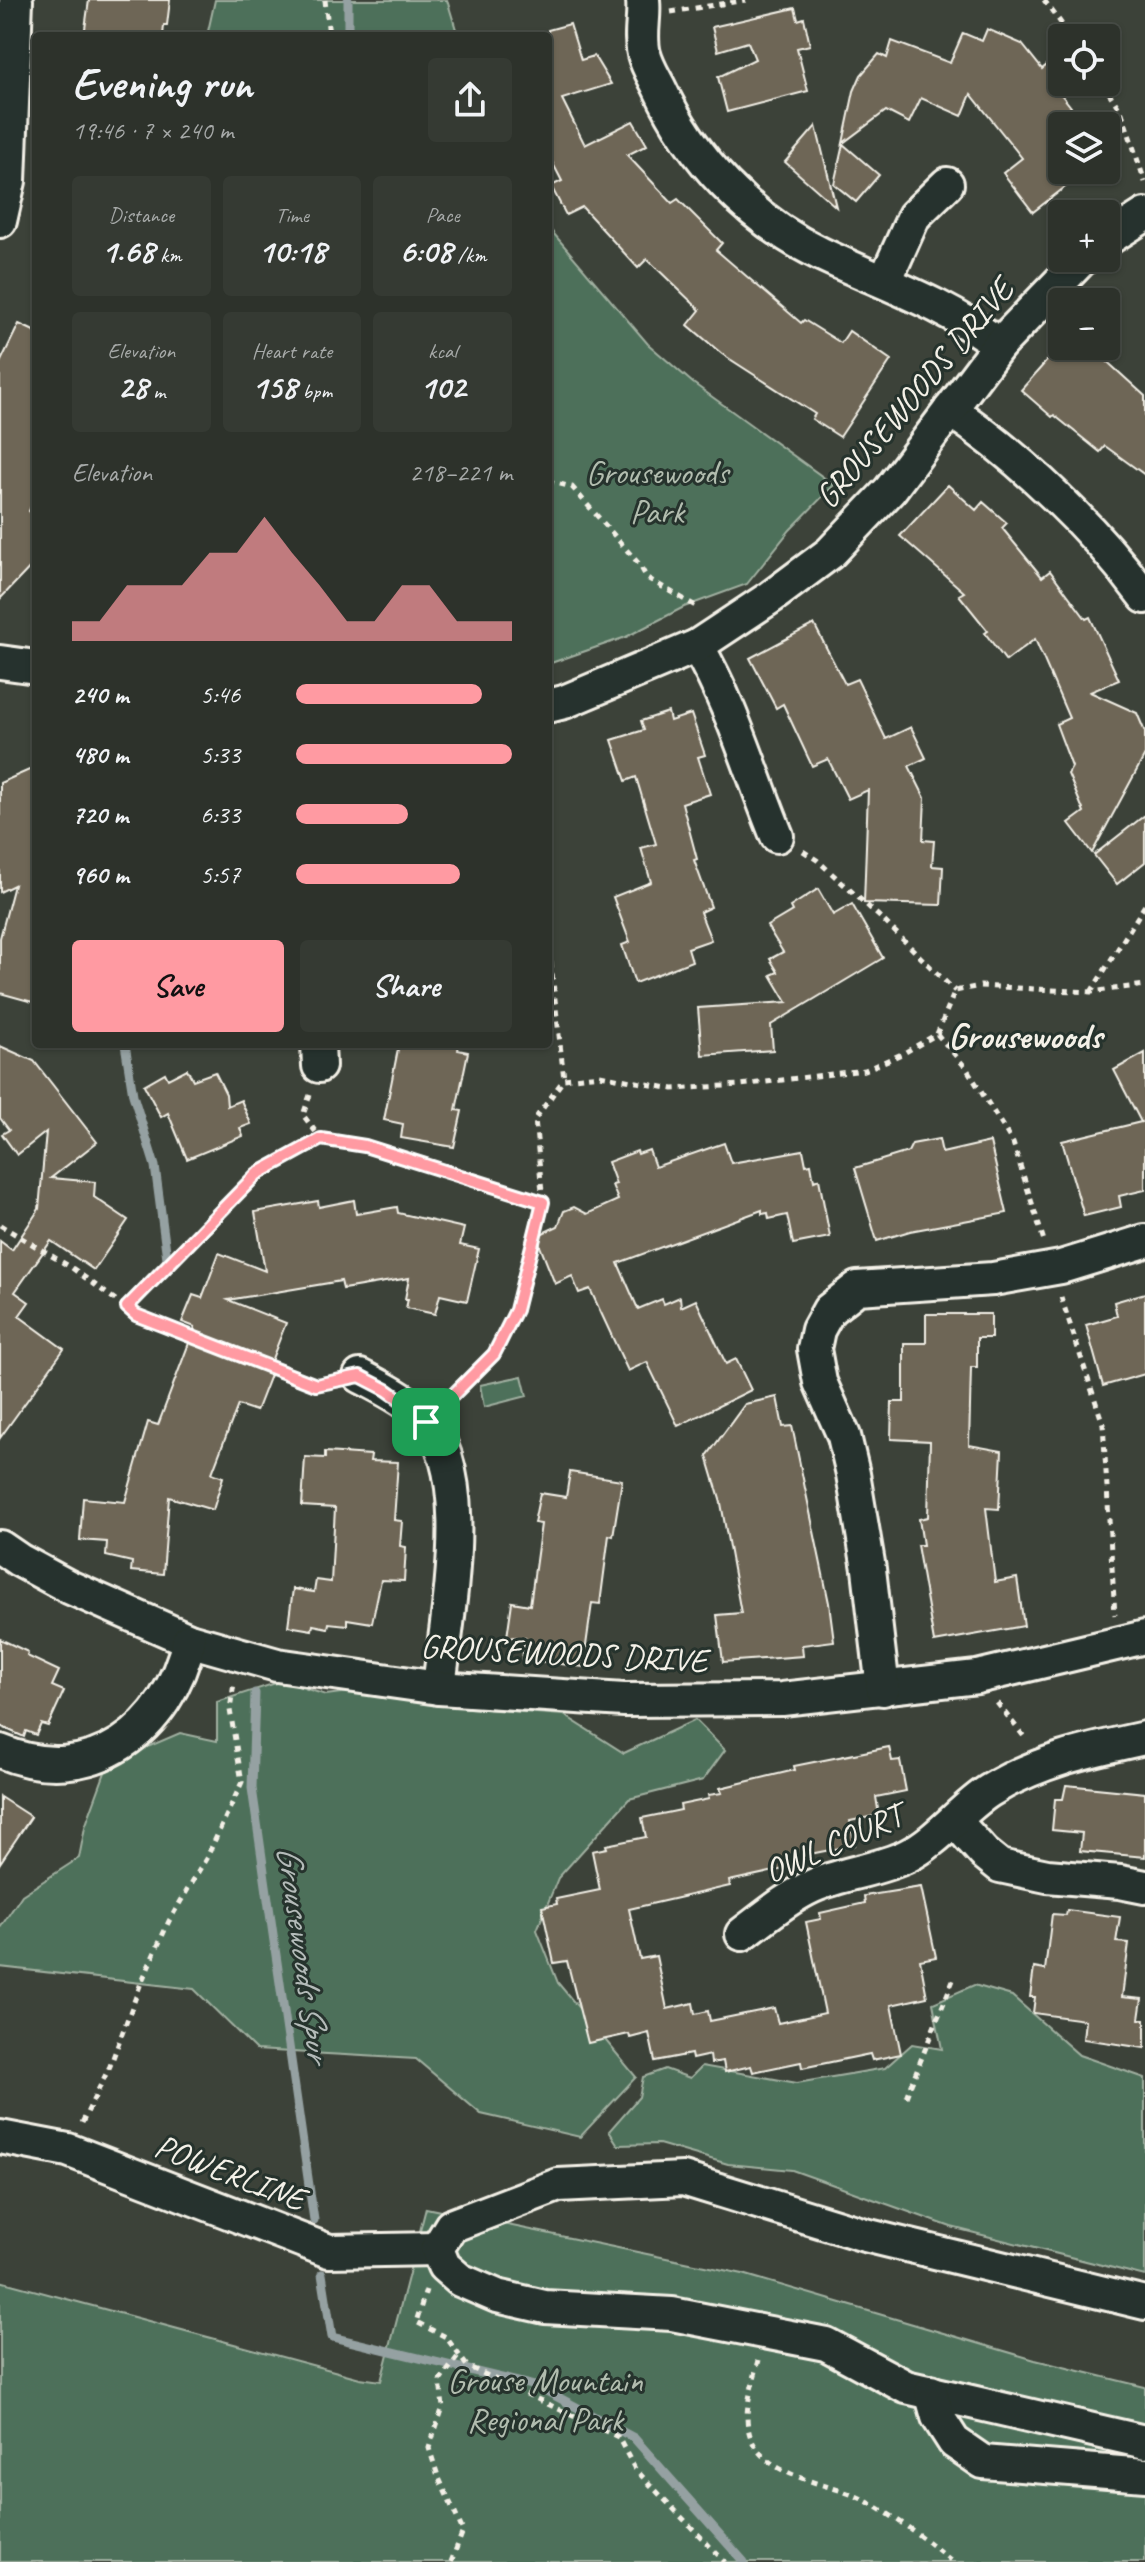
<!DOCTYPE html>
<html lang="en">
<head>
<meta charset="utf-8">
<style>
  :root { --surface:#2d322b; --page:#353a33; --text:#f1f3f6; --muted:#a7aaa9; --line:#484d47; --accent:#ff9aa2 }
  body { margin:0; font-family:Caveat,sans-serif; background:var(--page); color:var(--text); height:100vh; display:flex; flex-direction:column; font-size:30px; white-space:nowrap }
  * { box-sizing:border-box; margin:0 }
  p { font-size:26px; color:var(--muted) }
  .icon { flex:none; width:44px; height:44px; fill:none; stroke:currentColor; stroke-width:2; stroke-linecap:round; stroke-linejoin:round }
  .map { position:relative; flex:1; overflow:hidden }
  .panel { position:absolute; left:32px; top:32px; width:520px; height:1016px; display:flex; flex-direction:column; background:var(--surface); border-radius:8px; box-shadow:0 2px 6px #0004,0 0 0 2px var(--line) }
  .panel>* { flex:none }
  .controls { position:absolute; left:1048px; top:24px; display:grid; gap:16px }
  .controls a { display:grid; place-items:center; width:72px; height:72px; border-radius:8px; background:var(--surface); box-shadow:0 2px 6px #0004,0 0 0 2px var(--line); font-size:40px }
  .pin { position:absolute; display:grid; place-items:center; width:68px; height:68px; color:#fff; margin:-34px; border-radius:16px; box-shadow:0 4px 12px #0006 }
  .round { display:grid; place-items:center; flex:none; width:84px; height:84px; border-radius:8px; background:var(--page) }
  .overview { display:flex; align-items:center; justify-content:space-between; height:136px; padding:0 40px }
  h1 { font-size:44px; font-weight:700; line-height:60px }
  .metrics { display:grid; grid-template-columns:repeat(3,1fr); gap:12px; height:136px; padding:8px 40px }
  .metrics div { display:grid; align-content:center; border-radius:8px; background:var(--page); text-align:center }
  .metrics b { font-size:34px; font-weight:700 }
  .metrics small { font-size:22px; font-weight:400 }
  .metrics p { font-size:22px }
  .chart { height:224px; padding:16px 40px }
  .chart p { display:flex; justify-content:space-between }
  .chart svg { width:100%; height:144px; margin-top:8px; fill:var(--accent); opacity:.7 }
  .button { display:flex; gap:16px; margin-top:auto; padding:16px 40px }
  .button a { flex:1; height:92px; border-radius:8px; background:var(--accent); color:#111; font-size:32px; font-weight:700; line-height:92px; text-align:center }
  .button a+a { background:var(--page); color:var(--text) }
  ul { padding:0 40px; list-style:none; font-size:26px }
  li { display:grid; grid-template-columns:128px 96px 1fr; align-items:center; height:60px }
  li i { height:20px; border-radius:10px; background:var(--accent) }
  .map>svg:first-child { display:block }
  .green { fill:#4e705a; stroke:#a1b0a1; stroke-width:2 }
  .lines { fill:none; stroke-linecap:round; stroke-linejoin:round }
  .stream { stroke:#95a1a2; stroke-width:9 }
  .building { fill:#6e6656; stroke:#f4f1e8; stroke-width:2 }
  .minor-casing { stroke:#f4f1e8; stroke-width:38 }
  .path { stroke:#f4f1e8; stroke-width:5; stroke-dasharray:6 6; stroke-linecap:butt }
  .minor { stroke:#26332d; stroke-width:32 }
  .route-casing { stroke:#fff; stroke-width:16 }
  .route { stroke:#ff9aa2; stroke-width:10 }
  .labels { text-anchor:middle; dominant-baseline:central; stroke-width:6; stroke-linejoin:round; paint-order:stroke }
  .street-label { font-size:34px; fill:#f4f1e8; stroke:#26332d }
  .park-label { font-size:34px; fill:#b2bdaf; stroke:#26332d }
  .neighbourhood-label { font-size:36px; font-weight:bold; fill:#f4f1e8; stroke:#26332d }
  .water-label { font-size:36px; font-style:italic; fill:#b4bbb9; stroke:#26332d }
</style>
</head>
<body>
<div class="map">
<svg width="1145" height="2562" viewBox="0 0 1145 2562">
  <rect width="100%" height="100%" fill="#3c4239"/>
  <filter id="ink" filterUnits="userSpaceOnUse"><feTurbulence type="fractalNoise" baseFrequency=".0125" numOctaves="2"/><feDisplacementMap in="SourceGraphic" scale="16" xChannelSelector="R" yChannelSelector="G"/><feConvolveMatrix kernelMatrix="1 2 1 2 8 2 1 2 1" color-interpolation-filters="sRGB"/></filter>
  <g filter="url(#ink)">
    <g class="green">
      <path d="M 215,0 L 447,0 L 458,36 L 207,36 Z"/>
      <path d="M 548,227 L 648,344 L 693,383 L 834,485 L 790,530 L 747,584 L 684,607 L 626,637 L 548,664 Z"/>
      <path d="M 522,1376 L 527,1396 L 484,1407 L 480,1385 Z"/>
      <path d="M 282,1681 L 326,1695 L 364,1690 L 470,1708 L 564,1715 L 624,1753 L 695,1720 L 725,1750 L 703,1780 L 629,1799 L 558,1878 L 537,1930 L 558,1983 L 636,2077 L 580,2137 L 481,2114 L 416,2059 L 256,2050 L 194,1989 L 0,1967 L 0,1928 L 22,1895 L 79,1858 L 85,1827 L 108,1764 L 180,1733 L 217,1741 L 217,1702 Z"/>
      <path d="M 974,1985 L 1012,1996 L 1079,2055 L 1145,2078 L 1145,2276 L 951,2227 L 792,2170 L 728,2164 L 659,2144 L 618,2145 L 609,2131 L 639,2097 L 643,2077 L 665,2069 L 690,2078 L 702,2066 L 797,2083 L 885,2068 L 912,2044 L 942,2049 L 933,2003 Z"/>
      <path d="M 426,2208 L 743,2274 L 1035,2360 L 1145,2387 L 1145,2562 L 0,2562 L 0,2281 L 360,2378 L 381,2381 Z"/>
    </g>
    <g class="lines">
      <g class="stream">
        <path d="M 348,36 L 348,0"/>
        <path d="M 125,1044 L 133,1095 L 155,1166 L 168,1266"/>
        <path d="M 255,1693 L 252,1788 L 314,2220"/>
        <path d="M 322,2274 L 332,2337 L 539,2387 L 634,2438 L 744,2562"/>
      </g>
    </g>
    <g class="building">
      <path d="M 89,0 L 170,0 L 167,25 L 164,25 L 163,36 L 84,36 Z"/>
      <path d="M 795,8 L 798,20 L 804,18 L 810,45 L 797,48 L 808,91 L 727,112 L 718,77 L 755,59 L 748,42 L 718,51 L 712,27 Z"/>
      <path d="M 570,24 L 581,60 L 594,56 L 611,84 L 562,99 L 585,145 L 633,121 L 647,145 L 627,155 L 672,203 L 678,199 L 722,243 L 716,250 L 801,323 L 804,320 L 841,343 L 849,331 L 891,360 L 840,437 L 812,419 L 815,414 L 722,354 L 688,325 L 700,310 L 647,259 L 638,268 L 582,207 L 566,215 L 551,186 L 562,181 L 548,154 L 548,30 Z"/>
      <path d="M 987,29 L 1022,44 L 1042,69 L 1052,61 L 1062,73 L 1062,82 L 1071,85 L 1060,93 L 1071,107 L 1050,123 L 1062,138 L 1062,170 L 1087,170 L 1033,212 L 1003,173 L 1022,158 L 971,94 L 962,116 L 921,98 L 909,123 L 886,111 L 843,143 L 854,91 L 861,75 L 879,54 L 887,58 L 892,41 L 950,63 L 963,33 L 982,41 Z"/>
      <path d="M 816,126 L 836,207 L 785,162 Z"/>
      <path d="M 843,144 L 879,175 L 856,202 L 834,184 Z"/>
      <path d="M 19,324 L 36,332 L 36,495 L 29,511 L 36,518 L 36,561 L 0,599 L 0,363 Z"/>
      <path d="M 1060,346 L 1090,346 L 1145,396 L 1145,475 L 1105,446 L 1100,452 L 1054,415 L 1052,417 L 1021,390 Z"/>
      <path d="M 948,485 L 976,510 L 983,502 L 1007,523 L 1002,528 L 1042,577 L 1050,571 L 1086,619 L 1090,617 L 1119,680 L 1090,692 L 1137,713 L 1145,732 L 1145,755 L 1092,853 L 1069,823 L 1084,812 L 1068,774 L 1072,767 L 1056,724 L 1069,718 L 1035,639 L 1006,661 L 985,633 L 988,631 L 959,595 L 964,592 L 900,536 Z"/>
      <path d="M 814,624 L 845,684 L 857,679 L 886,739 L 911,727 L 926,758 L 909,766 L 925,798 L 923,840 L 934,841 L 932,866 L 943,867 L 941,905 L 864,903 L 868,790 L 848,799 L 828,759 L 812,766 L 783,704 L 776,708 L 750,658 Z"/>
      <path d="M 668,712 L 670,721 L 691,714 L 705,755 L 698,757 L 710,794 L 682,803 L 697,859 L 694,860 L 711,907 L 700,912 L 711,940 L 688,948 L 692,961 L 635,983 L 622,945 L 630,942 L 613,897 L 651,882 L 641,848 L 656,844 L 636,777 L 626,781 L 612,740 L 644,730 L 641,721 Z"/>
      <path d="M 36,767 L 36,1003 L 0,993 L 0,938 L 14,885 L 0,892 L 0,783 Z"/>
      <path d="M 1145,815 L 1145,862 L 1117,884 L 1094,855 Z"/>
      <path d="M 818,889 L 833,915 L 852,904 L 883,958 L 771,1025 L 773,1050 L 702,1055 L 698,1008 L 787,1002 L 771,975 L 778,972 L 770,959 L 783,952 L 767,926 L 792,911 L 790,907 Z"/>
      <path d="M 399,1044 L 459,1044 L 458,1050 L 468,1052 L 456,1110 L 462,1111 L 454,1147 L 401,1138 L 403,1124 L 384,1120 Z"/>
      <path d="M 0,1046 L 34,1061 L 97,1142 L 51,1178 L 95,1182 L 94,1197 L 128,1220 L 94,1270 L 51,1241 L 15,1292 L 29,1302 L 19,1316 L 64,1349 L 0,1438 L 0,1241 L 12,1250 L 39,1209 L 46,1132 L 17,1155 L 2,1134 L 9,1130 L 0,1118 Z"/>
      <path d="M 1145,1053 L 1145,1190 L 1119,1196 L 1121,1207 L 1084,1216 L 1062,1141 L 1141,1122 L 1114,1070 Z"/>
      <path d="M 187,1069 L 193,1080 L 215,1072 L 226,1094 L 227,1106 L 241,1100 L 251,1124 L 240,1128 L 243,1136 L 187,1159 L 168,1113 L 161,1117 L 144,1085 L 165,1073 L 168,1079 Z"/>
      <path d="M 939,1139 L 942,1153 L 990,1142 L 1007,1213 L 910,1231 L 877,1241 L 855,1168 L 908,1152 L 912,1144 Z"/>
      <path d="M 724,1143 L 731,1163 L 803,1150 L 806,1165 L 811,1164 L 814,1181 L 819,1179 L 830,1237 L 793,1244 L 787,1215 L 769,1219 L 768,1213 L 762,1214 L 762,1210 L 618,1263 L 638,1309 L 662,1299 L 664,1304 L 680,1297 L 681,1307 L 696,1300 L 726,1364 L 736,1359 L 751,1390 L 678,1426 L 647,1362 L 628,1371 L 590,1289 L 579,1293 L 572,1276 L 555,1284 L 536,1236 L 558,1226 L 564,1211 L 574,1207 L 587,1214 L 618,1200 L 612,1185 L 616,1184 L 608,1162 L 637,1151 L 638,1154 L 649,1150 L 655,1167 Z"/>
      <path d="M 354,1200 L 356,1214 L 397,1207 L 398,1213 L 464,1228 L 460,1245 L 479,1249 L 467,1301 L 440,1295 L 435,1314 L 406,1308 L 408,1299 L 405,1299 L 409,1278 L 343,1289 L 341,1281 L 228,1300 L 286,1323 L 266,1374 L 270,1375 L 256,1411 L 238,1405 L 212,1473 L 223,1477 L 213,1510 L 169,1497 L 163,1574 L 131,1571 L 132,1562 L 106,1556 L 107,1542 L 80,1540 L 83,1498 L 125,1502 L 148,1422 L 158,1425 L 195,1327 L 182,1322 L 193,1295 L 202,1298 L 219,1253 L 265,1271 L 255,1212 L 318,1201 L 319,1207 Z"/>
      <path d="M 1145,1293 L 1145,1374 L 1103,1386 L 1086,1325 L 1117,1316 L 1114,1302 Z"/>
      <path d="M 926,1314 L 991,1314 L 991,1338 L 977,1338 L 977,1367 L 971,1367 L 969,1445 L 1002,1451 L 999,1509 L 986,1508 L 995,1582 L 1017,1578 L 1024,1626 L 934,1642 L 917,1545 L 923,1545 L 919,1519 L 928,1517 L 930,1441 L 891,1439 L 892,1402 L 904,1402 L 904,1343 L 926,1343 Z"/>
      <path d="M 777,1397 L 783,1427 L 792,1426 L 829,1603 L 834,1641 L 802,1645 L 803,1656 L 723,1662 L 717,1615 L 741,1613 L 721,1503 L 707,1456 L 745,1404 Z"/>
      <path d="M 325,1452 L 371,1455 L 370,1461 L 398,1462 L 394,1520 L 402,1521 L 400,1546 L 406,1547 L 404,1581 L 381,1580 L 372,1623 L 347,1619 L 347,1625 L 329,1623 L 328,1628 L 313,1625 L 312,1630 L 288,1626 L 293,1589 L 314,1592 L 316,1580 L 331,1582 L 335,1508 L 302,1506 L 305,1457 L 325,1458 Z"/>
      <path d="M 570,1472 L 622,1480 L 613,1536 L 609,1535 L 600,1604 L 592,1603 L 583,1667 L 522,1659 L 525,1638 L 507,1637 L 512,1602 L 530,1605 L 541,1524 L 534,1523 L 540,1493 L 566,1497 Z"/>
      <path d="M 0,1639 L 28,1652 L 27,1656 L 59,1671 L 52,1686 L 64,1691 L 48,1726 L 41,1724 L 36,1735 L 26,1731 L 24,1737 L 0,1726 Z"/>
      <path d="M 889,1747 L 892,1761 L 900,1760 L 906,1791 L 876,1797 L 879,1815 L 850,1821 L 855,1845 L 800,1856 L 802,1865 L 729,1881 L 730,1886 L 629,1909 L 640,1959 L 656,1956 L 667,2009 L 693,2003 L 695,2014 L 708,2011 L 710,2021 L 774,2008 L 778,2023 L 825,2013 L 806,1922 L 821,1919 L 820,1913 L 865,1903 L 864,1896 L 921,1887 L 936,1957 L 920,1960 L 927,1997 L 891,2005 L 901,2054 L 872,2060 L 870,2054 L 802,2068 L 801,2062 L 753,2072 L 751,2066 L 725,2072 L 723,2061 L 711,2063 L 710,2055 L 692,2059 L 691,2054 L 655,2061 L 649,2033 L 630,2038 L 629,2034 L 588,2043 L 567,1961 L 554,1963 L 542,1907 L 557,1904 L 556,1899 L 600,1890 L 592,1851 L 607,1848 L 606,1845 L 646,1837 L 642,1818 L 681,1810 L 680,1805 L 709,1799 L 708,1795 L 722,1793 L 720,1788 L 795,1770 L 794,1766 Z"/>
      <path d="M 1066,1785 L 1145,1793 L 1145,1857 L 1080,1851 L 1082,1833 L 1052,1830 L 1055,1799 L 1063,1799 Z"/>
      <path d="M 0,1797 L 31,1817 L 0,1863 Z"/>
      <path d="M 1067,1910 L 1120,1917 L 1116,1942 L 1129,1943 L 1122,1997 L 1142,1999 L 1139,2019 L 1145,2020 L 1145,2048 L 1083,2039 L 1085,2020 L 1033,2013 L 1035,1997 L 1030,1997 L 1034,1968 L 1045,1970 L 1052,1914 L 1066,1915 Z"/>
    </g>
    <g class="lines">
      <g class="minor-casing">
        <g id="minor">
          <path d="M 643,0 C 645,19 639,35 644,54 C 647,66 654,77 659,87 C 692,159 750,220 821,254 C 882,283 945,303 999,345"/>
          <path d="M 0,221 L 9,181 L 16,0"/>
          <path d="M 1106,240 L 1145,215"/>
          <path d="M 885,281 L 914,216 L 947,184"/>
          <path d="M 950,410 C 1020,457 1095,529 1145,597"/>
          <path d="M 697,646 C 732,705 751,773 777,836"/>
          <path d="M 0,662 L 36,667"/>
          <path d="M 548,706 L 564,702 L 697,646 L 771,597 L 830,553 L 890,490 L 999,345 L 1083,258"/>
          <path d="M 318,1044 L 319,1066"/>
          <path d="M 360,1376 C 381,1387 405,1399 422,1415 C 478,1472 446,1616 439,1688"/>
          <path d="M 0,1547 L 19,1560 L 69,1587 L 189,1640 L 277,1665 L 439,1688 L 624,1700 L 782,1699 L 977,1677 L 1145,1637"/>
          <path d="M 883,1689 L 869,1569 L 853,1474 L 844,1436 L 820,1382 L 814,1349 L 818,1330 L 829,1310 L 857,1288 L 993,1279 L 1061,1267 L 1145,1241"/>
          <path d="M 0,1751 C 91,1790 169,1729 189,1640"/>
          <path d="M 955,1821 L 984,1853 L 1000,1866 L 1047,1876 L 1120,1882 L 1145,1887"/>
          <path d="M 742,1934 C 765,1917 787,1898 813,1886 C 843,1873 878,1870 907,1856 C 939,1840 960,1810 989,1791 C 1037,1761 1090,1750 1145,1738"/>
          <path d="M 0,2137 L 68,2150 L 329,2251 L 437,2249"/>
          <path d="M 1145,2303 L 865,2235 L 683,2179 L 558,2185 L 451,2226 L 437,2249 L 444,2266 L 460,2280 L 497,2296 L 545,2307 L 672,2314 L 826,2344 L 906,2387 L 1145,2442"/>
          <path d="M 931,2392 L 938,2417 L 954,2442 L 983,2462 L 1145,2475"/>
        </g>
      </g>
      <g class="path">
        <path d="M 325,0 L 329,36"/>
        <path d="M 1044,0 L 1072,38"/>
        <path d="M 671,12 L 746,0"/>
        <path d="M 1102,82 L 1122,113 L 1145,182"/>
        <path d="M 548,481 L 572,487 L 639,564 L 647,578 L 699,608"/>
        <path d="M 803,851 L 817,860 L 882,919 L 955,991"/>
        <path d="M 548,938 L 564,1079"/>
        <path d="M 1091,992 L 1145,905"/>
        <path d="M 937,1034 L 967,1069 L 1013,1143 L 1044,1241"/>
        <path d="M 310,1095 L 303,1115 L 321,1139"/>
        <path d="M 0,1225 L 72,1268 L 136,1315 L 316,1385 L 330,1382"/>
        <path d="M 1061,1297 L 1103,1424 L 1115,1615"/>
        <path d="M 127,1307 L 257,1174 L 321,1139 L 365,1146 L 543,1202"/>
        <path d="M 447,1401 L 494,1354 L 516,1310 L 543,1202 L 535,1119 L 564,1079 L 600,1075 L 673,1089 L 741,1085 L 865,1070 L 904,1053 L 937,1034 L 955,991 L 980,986 L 1091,992 L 1145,985"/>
        <path d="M 997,1703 L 1026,1739"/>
        <path d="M 906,2097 L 955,1975"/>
        <path d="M 82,2123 L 110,2066 L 141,1983 L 169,1921 L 207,1857 L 242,1782 L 230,1710 L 234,1683"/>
        <path d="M 426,2290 L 416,2322 L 446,2337 L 467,2366 L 618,2437 L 635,2469 L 725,2562"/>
        <path d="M 759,2360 C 754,2380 744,2407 748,2427 C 756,2478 826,2481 862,2499 C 895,2516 925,2539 953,2562"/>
        <path d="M 451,2562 L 463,2531 L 438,2476 L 429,2448 L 443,2407 L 440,2381 L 459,2355"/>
      </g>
      <use href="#minor" class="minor"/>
    </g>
  </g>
  <g class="lines" filter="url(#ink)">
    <g class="route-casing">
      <path id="route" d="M 321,1139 L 365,1146 L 543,1202 L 516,1310 L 494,1354 L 426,1422 L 423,1416 L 387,1390 L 360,1376 L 316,1385 L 136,1315 L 127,1307 L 257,1174 Z"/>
    </g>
    <use href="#route" class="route"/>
  </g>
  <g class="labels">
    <g class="street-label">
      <text transform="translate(914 393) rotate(-50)">GROUSEWOODS DRIVE</text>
      <text transform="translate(564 1653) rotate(3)">GROUSEWOODS DRIVE</text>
      <text transform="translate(833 1843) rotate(-24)">OWL COURT</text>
      <text transform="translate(230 2172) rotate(21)">POWERLINE</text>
    </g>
    <g class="park-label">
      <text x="657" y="472">Grousewoods<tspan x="657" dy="39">Park</tspan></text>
      <text x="545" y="2380">Grouse Mountain<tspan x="545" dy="39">Regional Park</tspan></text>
    </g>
    <g class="neighbourhood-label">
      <text x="1025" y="1036">Grousewoods</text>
    </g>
    <g class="water-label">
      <text transform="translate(304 1953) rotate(82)">Grousewoods Spur</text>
    </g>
  </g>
</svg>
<div class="controls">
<a><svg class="icon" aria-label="locate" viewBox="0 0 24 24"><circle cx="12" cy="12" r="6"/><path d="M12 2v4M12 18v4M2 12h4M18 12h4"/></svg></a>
<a><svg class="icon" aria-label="layers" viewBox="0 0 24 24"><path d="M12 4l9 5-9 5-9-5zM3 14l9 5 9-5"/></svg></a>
<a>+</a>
<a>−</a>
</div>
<div class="pin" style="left:426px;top:1422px;background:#1e9e55"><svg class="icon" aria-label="arrive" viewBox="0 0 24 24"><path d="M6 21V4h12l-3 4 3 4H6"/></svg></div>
<section class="panel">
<div class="overview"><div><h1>Evening run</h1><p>19:46 · 7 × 240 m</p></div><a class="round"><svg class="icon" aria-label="share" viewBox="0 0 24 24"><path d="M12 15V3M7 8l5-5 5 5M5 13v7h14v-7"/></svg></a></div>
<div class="metrics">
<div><p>Distance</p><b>1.68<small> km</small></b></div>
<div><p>Time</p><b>10:18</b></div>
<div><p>Pace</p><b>6:08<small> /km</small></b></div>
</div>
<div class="metrics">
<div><p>Elevation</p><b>28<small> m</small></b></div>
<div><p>Heart rate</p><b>158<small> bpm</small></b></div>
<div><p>kcal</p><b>102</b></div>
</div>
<div class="chart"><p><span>Elevation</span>218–221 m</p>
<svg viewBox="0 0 160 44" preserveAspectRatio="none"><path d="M0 44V38L10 38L20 27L30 27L40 27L50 17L60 17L70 6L80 17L90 27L100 38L110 38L120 27L130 27L140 38L150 38L160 38V44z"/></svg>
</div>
<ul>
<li><b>240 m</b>5:46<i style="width:86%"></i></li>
<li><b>480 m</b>5:33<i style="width:100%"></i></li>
<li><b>720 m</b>6:33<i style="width:52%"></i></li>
<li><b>960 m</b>5:57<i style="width:76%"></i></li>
</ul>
<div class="button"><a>Save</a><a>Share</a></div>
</section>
</div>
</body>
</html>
